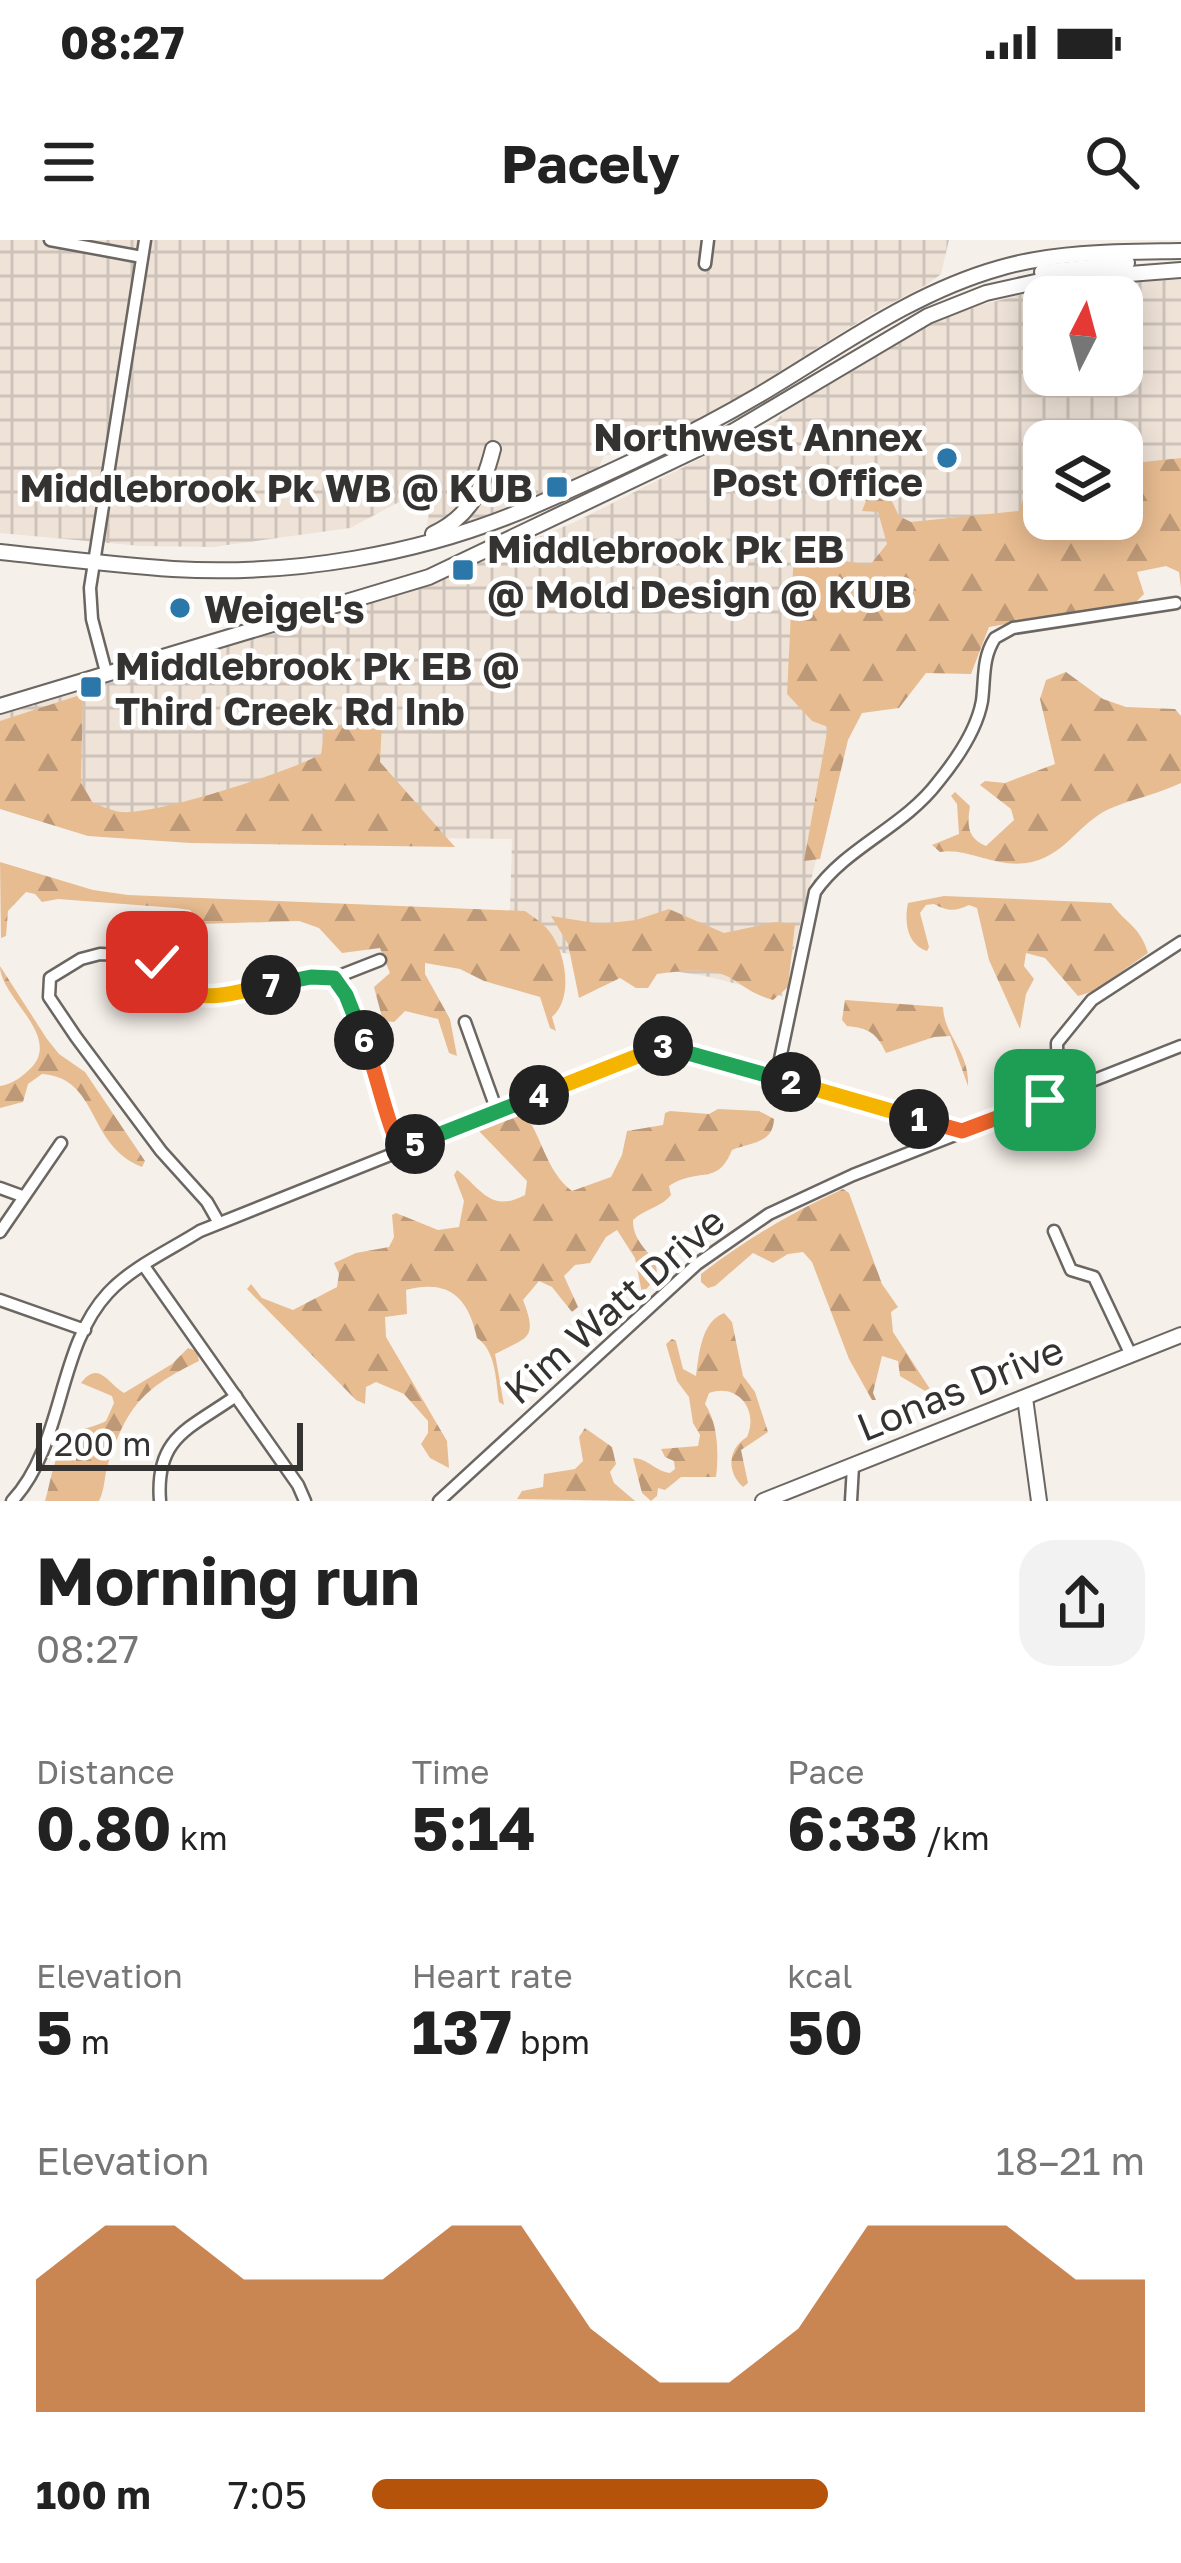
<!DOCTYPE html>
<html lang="en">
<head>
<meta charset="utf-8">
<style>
  :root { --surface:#fff; --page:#f2f2f2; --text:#222; --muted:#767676; --accent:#b45309 }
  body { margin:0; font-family:"Golos Text",sans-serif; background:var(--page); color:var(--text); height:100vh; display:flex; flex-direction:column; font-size:45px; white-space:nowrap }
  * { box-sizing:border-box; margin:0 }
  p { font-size:39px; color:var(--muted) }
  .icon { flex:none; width:66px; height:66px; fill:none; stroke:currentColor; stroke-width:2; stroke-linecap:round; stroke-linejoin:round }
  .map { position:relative; height:1261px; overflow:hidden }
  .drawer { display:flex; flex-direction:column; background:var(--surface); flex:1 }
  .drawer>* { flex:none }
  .needle { width:78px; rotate:6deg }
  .fabs { position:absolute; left:1023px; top:36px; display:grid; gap:24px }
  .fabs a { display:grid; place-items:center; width:120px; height:120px; border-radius:24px; background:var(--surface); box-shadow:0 6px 30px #0003; font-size:60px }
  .scale { position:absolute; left:36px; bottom:30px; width:267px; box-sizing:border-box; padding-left:12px; border:6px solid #353331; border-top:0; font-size:33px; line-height:42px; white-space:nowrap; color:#353331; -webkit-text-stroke:9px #fff; paint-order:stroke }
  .pin { position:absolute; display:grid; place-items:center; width:102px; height:102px; color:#fff; margin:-51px; border-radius:24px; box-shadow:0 6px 18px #0006 }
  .km { position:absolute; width:60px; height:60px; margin:-30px; border-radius:50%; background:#222; color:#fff; font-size:33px; line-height:60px; text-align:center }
  .round { display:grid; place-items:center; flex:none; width:126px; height:126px; border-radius:36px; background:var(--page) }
  .headline { display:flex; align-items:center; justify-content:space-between; height:204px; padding:0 36px }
  h1 { font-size:66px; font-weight:700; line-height:90px }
  .figures { display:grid; grid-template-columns:repeat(3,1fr); gap:18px; height:204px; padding:12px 36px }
  .figures div { display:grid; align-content:center }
  .figures b { font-size:60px; font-weight:700 }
  .figures small { font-size:33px; font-weight:400 }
  .figures p { font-size:33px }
  .chart { height:336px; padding:24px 36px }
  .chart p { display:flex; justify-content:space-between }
  .chart svg { width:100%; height:216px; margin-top:12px; fill:var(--accent); opacity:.7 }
  ul { padding:0 36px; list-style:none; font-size:39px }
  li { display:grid; grid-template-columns:192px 144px 1fr; align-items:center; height:90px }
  li i { height:30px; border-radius:15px; background:var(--accent) }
  .status { display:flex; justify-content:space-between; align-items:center; height:84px; padding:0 60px; background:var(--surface); direction:ltr }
  .status svg { height:33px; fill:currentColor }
  header { display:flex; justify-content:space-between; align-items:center; height:156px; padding:0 36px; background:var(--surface); font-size:54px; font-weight:700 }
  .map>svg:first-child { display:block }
  .industrial { fill:url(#industrial-grid); fill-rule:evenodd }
  .forest { fill:url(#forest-firs) }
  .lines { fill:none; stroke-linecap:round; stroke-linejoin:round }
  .street-casing { stroke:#6b6661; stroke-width:15 }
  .secondary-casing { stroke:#6b6661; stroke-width:18 }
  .street { stroke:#fff; stroke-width:10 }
  .secondary { stroke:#fff; stroke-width:14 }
  .split-1-casing { stroke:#fff; stroke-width:24 }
  .split-2-casing { stroke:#fff; stroke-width:24 }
  .split-3-casing { stroke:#fff; stroke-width:24 }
  .split-4-casing { stroke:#fff; stroke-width:24 }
  .split-5-casing { stroke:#fff; stroke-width:24 }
  .split-6-casing { stroke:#fff; stroke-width:24 }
  .split-7-casing { stroke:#fff; stroke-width:24 }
  .split-8-casing { stroke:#fff; stroke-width:24 }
  .split-1 { stroke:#f0652b; stroke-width:15 }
  .split-2 { stroke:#f5b400; stroke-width:15 }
  .split-3 { stroke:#22a559; stroke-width:15 }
  .split-4 { stroke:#f5b400; stroke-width:15 }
  .split-5 { stroke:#22a559; stroke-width:15 }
  .split-6 { stroke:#f0652b; stroke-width:15 }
  .split-7 { stroke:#22a559; stroke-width:15 }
  .split-8 { stroke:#f5b400; stroke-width:15 }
  .poi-dot { fill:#2b77aa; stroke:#fff; stroke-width:4.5 }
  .labels { text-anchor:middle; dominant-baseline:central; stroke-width:9; stroke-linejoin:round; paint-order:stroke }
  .poi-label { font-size:39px; font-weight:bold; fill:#353331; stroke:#fff; text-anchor:start }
  .street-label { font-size:39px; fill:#353331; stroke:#fff }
</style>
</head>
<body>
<div class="status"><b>08:27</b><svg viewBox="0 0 49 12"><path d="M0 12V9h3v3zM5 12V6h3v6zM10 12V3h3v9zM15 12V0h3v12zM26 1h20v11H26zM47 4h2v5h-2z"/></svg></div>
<header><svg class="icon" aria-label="menu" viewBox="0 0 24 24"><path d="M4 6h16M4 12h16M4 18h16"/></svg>Pacely<svg class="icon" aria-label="search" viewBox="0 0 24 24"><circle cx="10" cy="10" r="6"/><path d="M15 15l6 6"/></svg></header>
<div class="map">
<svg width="1181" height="1261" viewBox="0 0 1181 1261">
  <defs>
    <pattern id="industrial-grid" width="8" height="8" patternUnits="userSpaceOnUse" patternTransform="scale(3)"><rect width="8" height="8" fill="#efe3d8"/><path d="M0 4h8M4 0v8" fill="none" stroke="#cec3ba"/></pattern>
    <pattern id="forest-firs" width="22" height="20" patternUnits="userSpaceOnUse" patternTransform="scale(3)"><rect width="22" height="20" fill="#e8bc91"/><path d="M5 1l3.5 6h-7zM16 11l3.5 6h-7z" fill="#bd9977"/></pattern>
  </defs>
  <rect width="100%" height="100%" fill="#f6f0ea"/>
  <g class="industrial">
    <path d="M 0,0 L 949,0 L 941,34 L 928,44 L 873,73 L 713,173 L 626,211 L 604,216 L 598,229 L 540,257 L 530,256 L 517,265 L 510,263 L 497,274 L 465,285 L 448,280 L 427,286 L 433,244 L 350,288 L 213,307 L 141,306 L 0,293 Z"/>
    <path d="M 1181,39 L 1181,261 L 1122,268 L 1122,201 L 1044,201 L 1044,279 L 887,337 L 782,756 L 710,737 L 509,704 L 512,599 L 179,595 L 0,557 L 0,475 L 423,345 L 575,282 L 777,180 L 785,171 L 934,82 L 981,65 L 1043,49 ZM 1044,57 L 1122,57 L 1122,135 L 1044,135 Z"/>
  </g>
  <g class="forest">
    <path d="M 1181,218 L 1181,348 L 1179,332 L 1166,326 L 1137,332 L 1144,354 L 1136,362 L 989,387 L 971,434 L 926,433 L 899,468 L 862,473 L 848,500 L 820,619 L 804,621 L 828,487 L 812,481 L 787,454 L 794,309 L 832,302 L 838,320 L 870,325 L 887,304 L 878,272 L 862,271 L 871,248 L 887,251 L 899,276 L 911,282 L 1019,271 L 1033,232 L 1044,233 L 1044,279 L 1122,279 L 1122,237 L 1127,237 L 1134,223 Z"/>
    <path d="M 1066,432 L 1103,459 L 1126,467 L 1175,469 L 1181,476 L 1181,543 C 1158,554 1132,559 1109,569 C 1079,583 1066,614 1032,622 C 997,630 969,607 940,612 L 932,605 L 959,594 L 957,564 L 951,556 L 955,552 L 970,566 C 967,585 967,598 986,606 L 1014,580 L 1011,569 L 980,545 L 985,541 L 1005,543 L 1055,524 L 1040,459 L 1046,440 Z"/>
    <path d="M 83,454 L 81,542 L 93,563 C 102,566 112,571 121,572 C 156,575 289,532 321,514 L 325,489 L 376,475 L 382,482 L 380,522 L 455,607 L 190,603 L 88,596 L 0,569 L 0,481 Z"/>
    <path d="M 0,622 L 93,650 L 128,655 L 525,671 C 533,677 543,683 549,691 C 566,712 574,758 552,777 L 556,791 L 550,788 L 540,757 L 484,741 L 460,729 L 425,723 L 425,734 L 450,779 L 457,816 L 449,813 L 438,779 L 405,771 L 394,782 L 383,781 L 374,747 L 390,733 L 380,708 L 342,713 L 319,688 L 299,681 L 201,684 L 190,670 L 176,668 L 58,659 L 42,662 L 35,654 L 26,652 L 8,671 L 6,696 L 1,698 Z"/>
    <path d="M 944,656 L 1111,663 C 1126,684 1140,686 1148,713 L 1094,751 L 1078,756 L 1045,718 L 1026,713 L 1024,726 L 1034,739 L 1026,754 L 1020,789 L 989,720 L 977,668 L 969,665 C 955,672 947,671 934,664 L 926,665 L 920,673 L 929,707 L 927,711 C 907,704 904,682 908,663 Z"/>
    <path d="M 669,669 L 724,693 L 776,682 L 795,684 L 788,747 L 773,760 C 757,755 750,751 737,742 C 715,725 682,731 657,734 L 648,748 L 636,748 L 620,738 L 579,758 L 568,704 L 551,676 L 601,684 L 636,680 Z"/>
    <path d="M 0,726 L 47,799 L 59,814 L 85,832 L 145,921 L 142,927 C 86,905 100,838 42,834 L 28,844 L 23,862 L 0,868 L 0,846 C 13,844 23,836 32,827 C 61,795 0,757 0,726 Z"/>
    <path d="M 845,760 L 943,767 C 944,796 970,812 968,846 L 950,796 L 934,797 L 886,813 C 877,793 868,788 847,786 L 842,780 Z"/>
    <path d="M 718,869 L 759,871 L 774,879 C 773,904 751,902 732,910 C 717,947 700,926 669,946 L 671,955 C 662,967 644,969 633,980 C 632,1015 680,1020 642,1053 L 635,1018 L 617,990 L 606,997 L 590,1023 L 575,1025 L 564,1036 L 578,1067 L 572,1072 L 552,1047 L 539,1041 L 523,1060 C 539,1101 526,1097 495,1114 L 504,1165 L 499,1162 C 496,1142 496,1110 477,1098 C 468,1057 449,1039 406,1050 L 407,1074 L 385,1077 L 386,1097 L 447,1201 L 449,1228 L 430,1218 L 421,1204 L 428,1193 L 428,1181 L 404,1154 L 376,1142 L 366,1147 L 365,1164 L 356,1160 L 247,1049 L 251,1044 L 262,1058 L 293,1070 L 337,1047 L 339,1034 L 334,1023 L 356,1013 L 389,1007 L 394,997 L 392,975 L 396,973 L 438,990 L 459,987 L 464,961 L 454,935 L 457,930 C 480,947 490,974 525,955 L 527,941 L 477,889 L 521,870 C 543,894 544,930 572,951 L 611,937 L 622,915 L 627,891 L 663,885 L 665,873 L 670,871 L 709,874 Z"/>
    <path d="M 843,949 L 849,953 L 882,1044 L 898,1067 L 891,1072 L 893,1092 L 930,1149 L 925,1151 L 900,1136 L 898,1121 L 882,1116 L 873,1153 L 876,1160 L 872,1160 L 849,1119 L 812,1022 L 803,1012 L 788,1014 L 773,1023 L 753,1013 L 715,1046 L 708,1048 L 701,1042 L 701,1034 C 748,998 789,974 843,949 Z"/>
    <path d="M 724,1073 L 732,1082 L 743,1136 L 755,1152 L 768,1192 L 741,1210 L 748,1243 L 743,1247 C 726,1232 728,1208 747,1197 C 759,1170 738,1143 709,1153 L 705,1164 C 718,1183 719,1214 716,1237 L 681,1237 L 665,1250 L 658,1248 L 657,1256 L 651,1261 L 642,1253 L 633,1218 C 649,1219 655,1231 670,1233 L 675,1229 L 674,1221 L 665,1217 L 661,1209 L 698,1206 L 700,1195 L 693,1183 L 689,1157 L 677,1141 L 666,1104 L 672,1099 L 676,1101 L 683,1129 L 696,1136 C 699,1114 701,1082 724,1073 Z"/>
    <path d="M 188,1108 L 197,1111 L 199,1121 C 144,1148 128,1164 108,1224 C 104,1237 105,1249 99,1261 L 45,1261 C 52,1239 54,1203 78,1191 C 88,1187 97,1186 106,1181 L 114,1163 L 112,1156 L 81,1143 C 99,1120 107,1143 124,1153 L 172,1124 Z"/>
    <path d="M 585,1188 L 612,1207 L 616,1224 L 610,1232 L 614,1243 L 635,1261 L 517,1259 L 522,1251 L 543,1247 L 544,1234 L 575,1229 L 583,1221 L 579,1197 Z"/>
  </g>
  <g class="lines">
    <g class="street-casing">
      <g id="street">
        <path d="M 50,0 L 142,17"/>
        <path d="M 705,24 L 708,0"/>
        <path d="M 106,432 L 92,379 L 90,348 L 145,0"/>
        <path d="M 334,738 C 371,788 376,854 400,910"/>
        <path d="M 465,782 L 497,871"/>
        <path d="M 776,838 L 815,652 C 845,608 904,587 938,542 C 956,520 977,489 982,461 C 985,438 982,418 995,398 L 1013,388 L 1176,363"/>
        <path d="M 1058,855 L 1057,803 L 1092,760 L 1181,702"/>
        <path d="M 0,948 L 22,956"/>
        <path d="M 219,983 L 207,962 L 161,911 L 76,797 L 49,757 L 50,738 L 81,719 L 100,714 L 127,715 L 157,722 L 179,748 L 205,755 L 311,737 L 334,738 L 380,720"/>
        <path d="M 1054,991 L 1071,1030 L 1094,1037 L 1131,1115"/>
        <path d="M 0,992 L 61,903"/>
        <path d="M 144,1026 L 298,1245 L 305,1261"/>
        <path d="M 0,1060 L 85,1090"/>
        <path d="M 12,1261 C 65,1204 56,1109 108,1053 C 132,1027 170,1010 200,991 L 663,806 L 962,891"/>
        <path d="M 160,1261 C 155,1197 189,1189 236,1156"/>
        <path d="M 439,1261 L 697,1024 L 769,974 L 853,935 L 1181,806"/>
        <path d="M 851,1261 L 853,1226"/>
      </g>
    </g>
    <g class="secondary-casing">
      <g id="secondary">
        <path d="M 1042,32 L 1127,23"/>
        <path d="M 433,294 C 471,276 483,248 493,209"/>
        <path d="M 0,312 C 57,318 115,325 173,329 C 292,336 419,315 529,268 C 607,234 686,198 759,155 C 837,109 911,53 1000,28 C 1058,11 1121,12 1181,11"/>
        <path d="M 0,466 L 429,337 L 727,195 L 928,76 L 986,53 L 1040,41 L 1181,30"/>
        <path d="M 1025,1158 L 1039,1261"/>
        <path d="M 763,1261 L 1181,1095"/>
      </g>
    </g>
    <use href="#street" class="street"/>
    <use href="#secondary" class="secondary"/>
  </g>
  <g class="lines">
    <g class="split-1-casing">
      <path id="split-1" d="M 919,879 L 962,891 L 1045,860"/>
    </g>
    <g class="split-2-casing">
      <path id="split-2" d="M 791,842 L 919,879"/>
    </g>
    <g class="split-3-casing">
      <path id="split-3" d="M 663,806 L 791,842"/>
    </g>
    <g class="split-4-casing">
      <path id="split-4" d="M 539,855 L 663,806"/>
    </g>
    <g class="split-5-casing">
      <path id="split-5" d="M 415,904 L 539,855"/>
    </g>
    <g class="split-6-casing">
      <path id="split-6" d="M 364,800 C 378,836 384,874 400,910 L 415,904"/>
    </g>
    <g class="split-7-casing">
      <path id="split-7" d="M 271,745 L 311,737 L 334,738 L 346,755 L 364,800"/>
    </g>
    <g class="split-8-casing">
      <path id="split-8" d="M 157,722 C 166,731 173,744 184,750 C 207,764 247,749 271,745"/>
    </g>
    <use href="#split-1" class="split-1"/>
    <use href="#split-2" class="split-2"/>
    <use href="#split-3" class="split-3"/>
    <use href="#split-4" class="split-4"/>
    <use href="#split-5" class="split-5"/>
    <use href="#split-6" class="split-6"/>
    <use href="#split-7" class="split-7"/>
    <use href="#split-8" class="split-8"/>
  </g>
  <g class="poi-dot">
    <circle cx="947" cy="218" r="12"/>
    <rect x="545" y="235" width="24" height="24" rx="6"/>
    <rect x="451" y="318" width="24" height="24" rx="6"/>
    <circle cx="180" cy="368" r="12"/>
    <rect x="79" y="435" width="24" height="24" rx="6"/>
  </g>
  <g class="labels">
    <g class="poi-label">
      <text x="923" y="196" text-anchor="end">Northwest Annex<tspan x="923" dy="45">Post Office</tspan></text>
      <text x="533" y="247" text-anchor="end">Middlebrook Pk WB @ KUB</text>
      <text x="487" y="308">Middlebrook Pk EB<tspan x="487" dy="45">@ Mold Design @ KUB</tspan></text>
      <text x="204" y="368">Weigel's</text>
      <text x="115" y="425">Middlebrook Pk EB @<tspan x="115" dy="45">Third Creek Rd Inb</tspan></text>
    </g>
    <g class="street-label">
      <text transform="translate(614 1065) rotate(-41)">Kim Watt Drive</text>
      <text transform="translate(960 1148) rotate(-22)">Lonas Drive</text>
    </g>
  </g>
</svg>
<div class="fabs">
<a><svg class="needle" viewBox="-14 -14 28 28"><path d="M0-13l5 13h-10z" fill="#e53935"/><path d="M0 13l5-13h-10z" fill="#767676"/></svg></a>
<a><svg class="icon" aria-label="layers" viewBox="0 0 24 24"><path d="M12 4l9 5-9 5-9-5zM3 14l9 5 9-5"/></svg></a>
</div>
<div class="scale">200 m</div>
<div class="pin" style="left:1045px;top:860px;background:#1e9e55"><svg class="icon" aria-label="arrive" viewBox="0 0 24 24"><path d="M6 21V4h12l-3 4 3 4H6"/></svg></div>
<div class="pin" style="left:157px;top:722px;background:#d93025"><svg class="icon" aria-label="check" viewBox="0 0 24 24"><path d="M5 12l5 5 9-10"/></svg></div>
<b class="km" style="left:919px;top:879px">1</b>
<b class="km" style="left:791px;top:842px">2</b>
<b class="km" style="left:663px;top:806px">3</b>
<b class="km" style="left:539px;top:855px">4</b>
<b class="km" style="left:415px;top:904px">5</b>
<b class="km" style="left:364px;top:800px">6</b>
<b class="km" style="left:271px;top:745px">7</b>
</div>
<section class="drawer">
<div class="headline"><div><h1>Morning run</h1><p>08:27</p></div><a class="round"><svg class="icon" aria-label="share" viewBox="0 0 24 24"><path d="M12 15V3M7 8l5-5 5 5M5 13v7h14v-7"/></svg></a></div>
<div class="figures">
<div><p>Distance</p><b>0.80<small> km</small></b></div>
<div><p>Time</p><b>5:14</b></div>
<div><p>Pace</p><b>6:33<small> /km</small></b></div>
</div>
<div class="figures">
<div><p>Elevation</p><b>5<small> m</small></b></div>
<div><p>Heart rate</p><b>137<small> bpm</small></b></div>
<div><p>kcal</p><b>50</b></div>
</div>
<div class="chart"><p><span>Elevation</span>18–21 m</p>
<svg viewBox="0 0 160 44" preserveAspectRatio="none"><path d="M0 44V17L10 6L20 6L30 17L40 17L50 17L60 6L70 6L80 27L90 38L100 38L110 27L120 6L130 6L140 6L150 17L160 17V44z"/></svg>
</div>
<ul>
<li><b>100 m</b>7:05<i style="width:59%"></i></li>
</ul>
</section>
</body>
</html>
